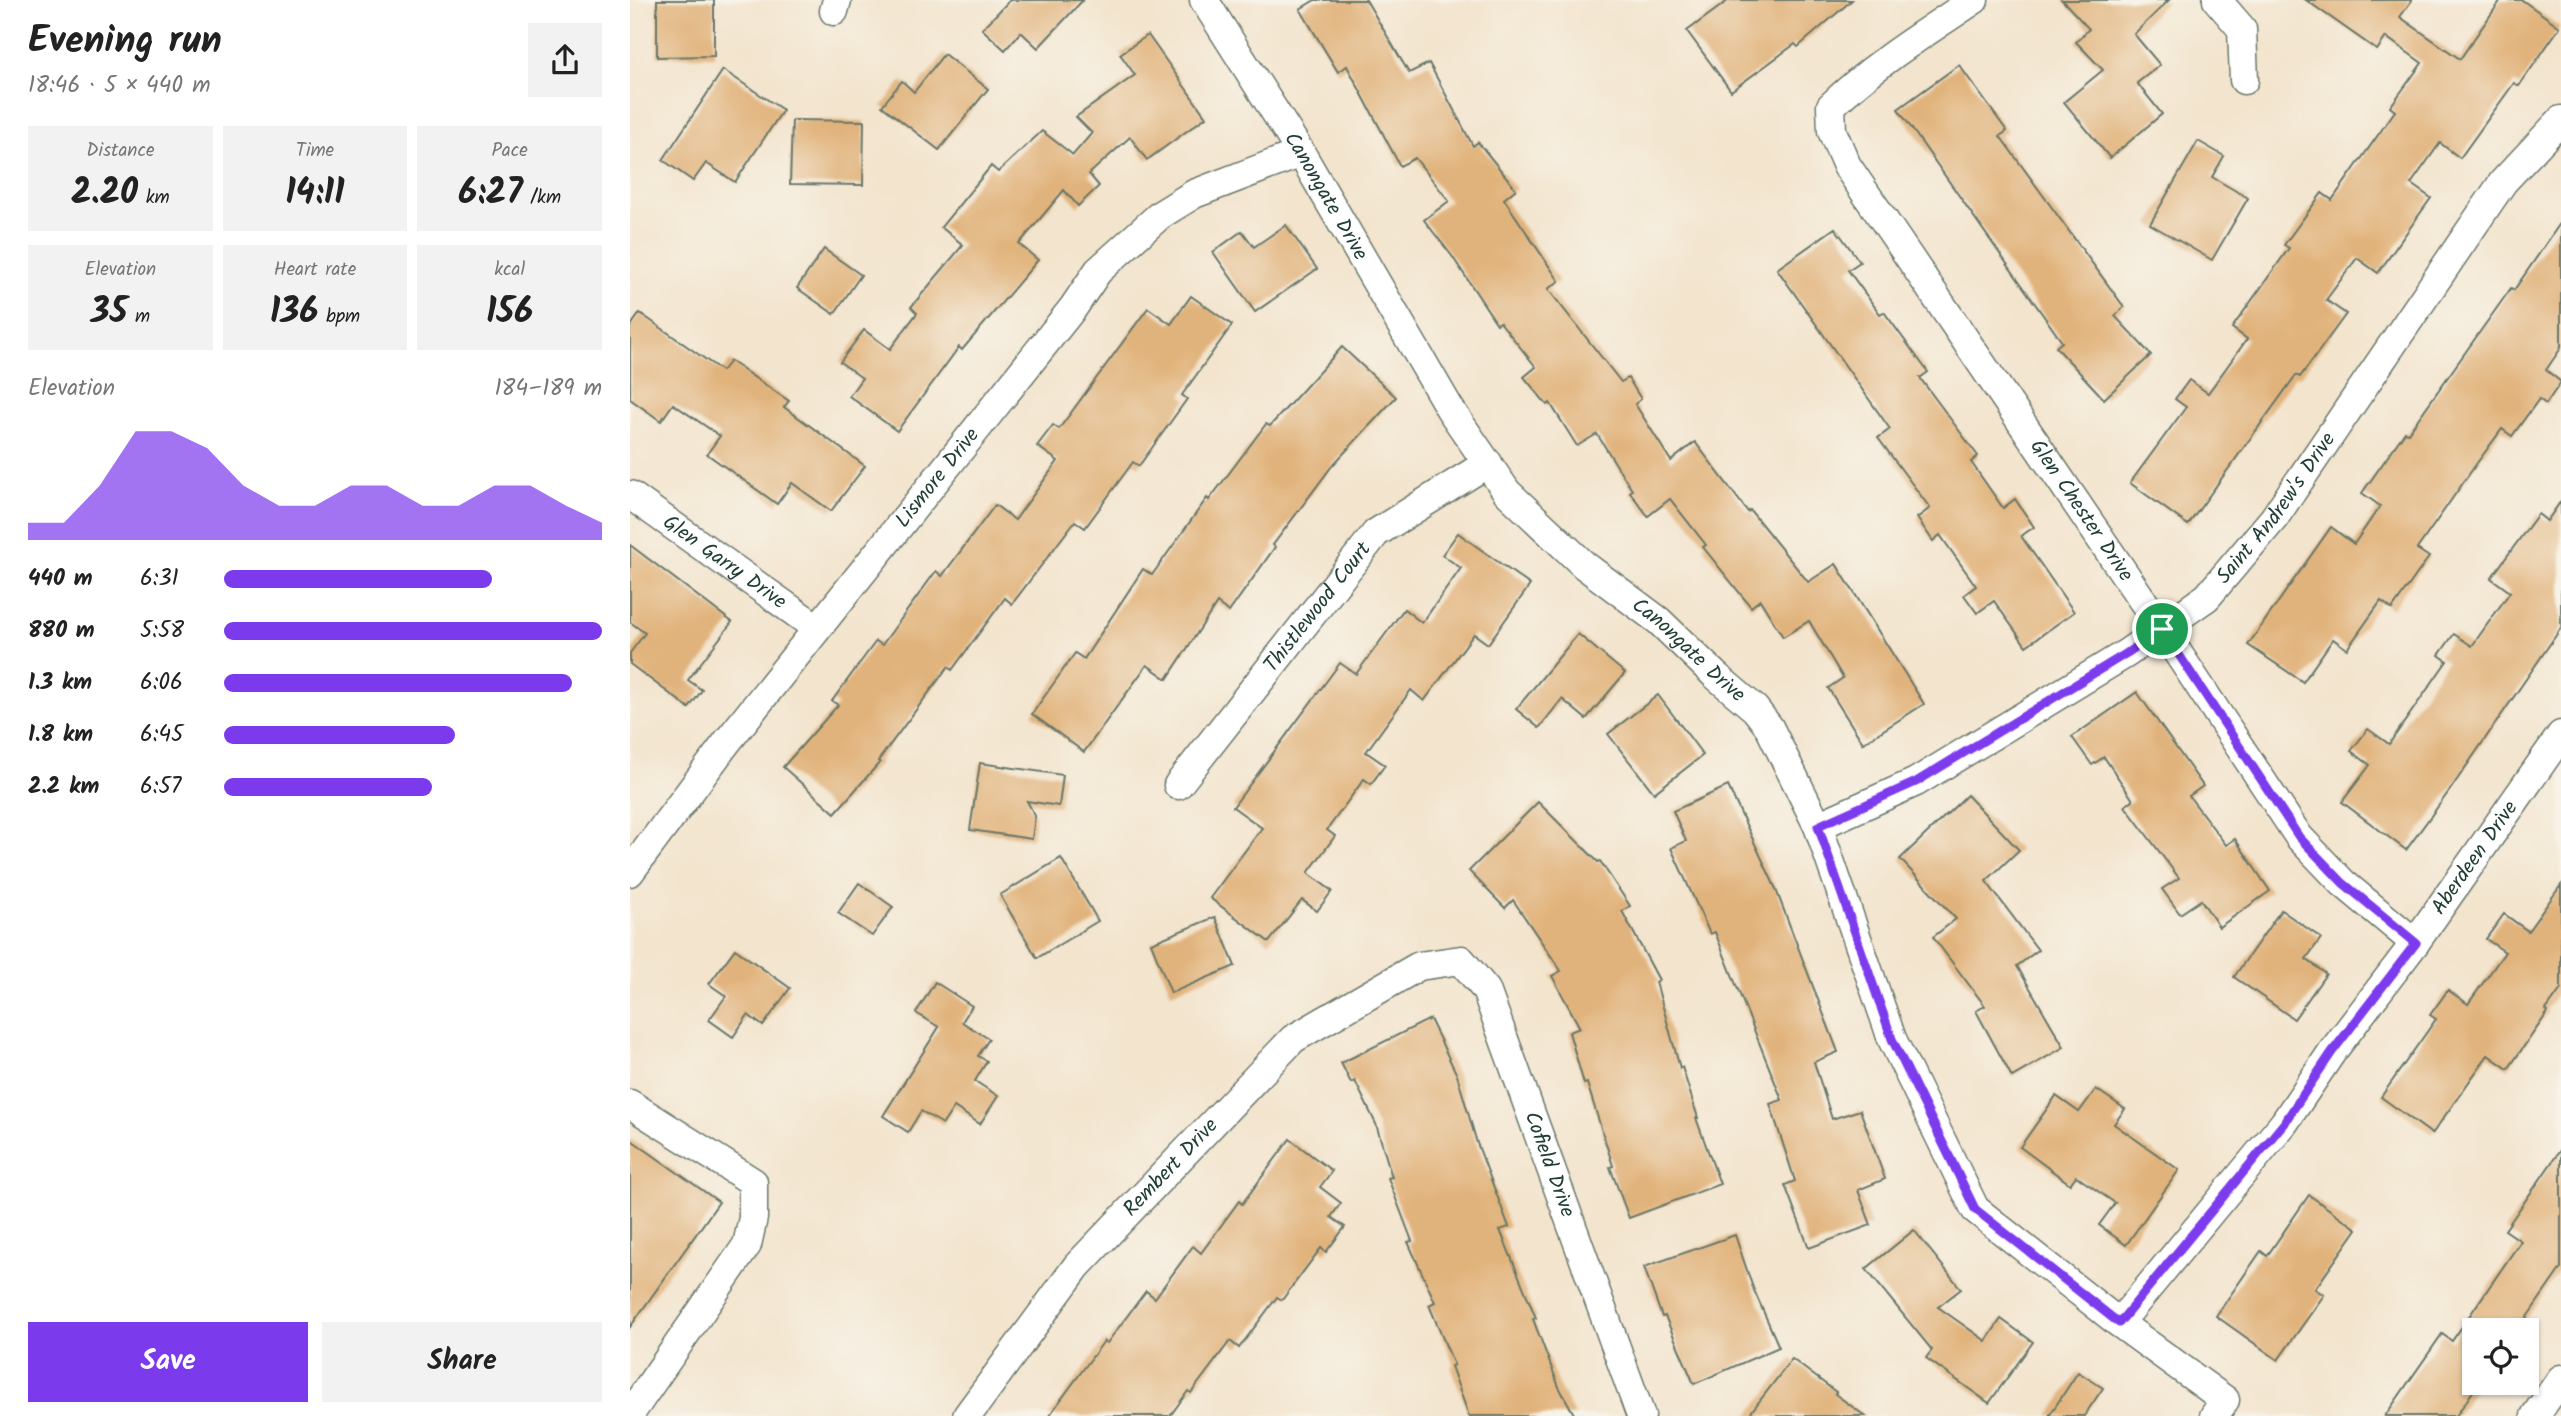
<!DOCTYPE html>
<html lang="en">
<head>
<meta charset="utf-8">
<style>
  :root { --surface:#fff; --page:#f2f2f2; --text:#222; --muted:#767676; --accent:#7c3aed }
  body { margin:0; font-family:Kalam,sans-serif; background:var(--page); color:var(--text); height:100vh; display:flex; flex-direction:column; font-size:26px; white-space:nowrap }
  * { box-sizing:border-box; margin:0 }
  p { font-size:23px; color:var(--muted) }
  .icon { flex:none; width:38px; height:38px; fill:none; stroke:currentColor; stroke-width:2; stroke-linecap:round; stroke-linejoin:round }
  .map { position:relative; flex:1; overflow:hidden }
  .drawer { display:flex; flex-direction:column; background:var(--surface); width:630px }
  .drawer>* { flex:none }
  .buttons { position:absolute; left:1832px; top:1318px; display:grid; gap:14px }
  .buttons a { display:grid; place-items:center; width:77px; height:77px; border-radius:0px; background:var(--surface); box-shadow:0 2px 5px #0004; font-size:35px }
  .pin { position:absolute; display:grid; place-items:center; width:60px; height:60px; color:#fff; margin:-30px; border:4px solid #fff; border-radius:50%; box-shadow:0 2px 7px #0007 }
  .round { display:grid; place-items:center; flex:none; width:74px; height:74px; border-radius:0px; background:var(--page) }
  .headline { display:flex; align-items:center; justify-content:space-between; height:119px; padding:0 28px }
  h1 { font-size:38px; font-weight:700; line-height:52px }
  .figures { display:grid; grid-template-columns:repeat(3,1fr); gap:10px; height:119px; padding:7px 28px }
  .figures div { display:grid; align-content:center; border-radius:0px; background:var(--page); text-align:center }
  .figures b { font-size:35px; font-weight:700 }
  .figures small { font-size:19px; font-weight:400 }
  .figures p { font-size:19px }
  .chart { height:196px; padding:14px 28px }
  .chart p { display:flex; justify-content:space-between }
  .chart svg { width:100%; height:126px; margin-top:7px; fill:var(--accent); opacity:.7 }
  .button { display:flex; gap:14px; margin-top:auto; padding:14px 28px }
  .button a { flex:1; height:80px; border-radius:0px; background:var(--accent); color:#fff; font-size:28px; font-weight:700; line-height:80px; text-align:center }
  .button a+a { background:var(--page); color:var(--text) }
  ul { padding:0 28px; list-style:none; font-size:23px }
  li { display:grid; grid-template-columns:112px 84px 1fr; align-items:center; height:52px }
  li i { height:18px; border-radius:9px; background:var(--accent) }
  main { display:flex; flex:1; min-height:0 }
  .map>svg:first-child { display:block }
  .building { fill:#e1b37b }
  .lines { fill:none; stroke-linecap:round; stroke-linejoin:round }
  .minor-casing { stroke:#69776a; stroke-width:31 }
  .minor { stroke:#fff; stroke-width:28 }
  .route-casing { stroke:#fff; stroke-width:14 }
  .route { stroke:#7c3aed; stroke-width:9 }
  .labels { text-anchor:middle; dominant-baseline:central; stroke-width:6; stroke-linejoin:round; paint-order:stroke }
  .street-label { font-size:21px; fill:#1f3d34; stroke:#f7f3e8 }
</style>
</head>
<body>
<main>
<section class="drawer">
<div class="headline"><div><h1>Evening run</h1><p>18:46 · 5 × 440 m</p></div><a class="round"><svg class="icon" aria-label="share" viewBox="0 0 24 24"><path d="M12 15V3M7 8l5-5 5 5M5 13v7h14v-7"/></svg></a></div>
<div class="figures">
<div><p>Distance</p><b>2.20<small> km</small></b></div>
<div><p>Time</p><b>14:11</b></div>
<div><p>Pace</p><b>6:27<small> /km</small></b></div>
</div>
<div class="figures">
<div><p>Elevation</p><b>35<small> m</small></b></div>
<div><p>Heart rate</p><b>136<small> bpm</small></b></div>
<div><p>kcal</p><b>156</b></div>
</div>
<div class="chart"><p><span>Elevation</span>184–189 m</p>
<svg viewBox="0 0 160 44" preserveAspectRatio="none"><path d="M0 44V38L10 38L20 25L30 6L40 6L50 12L60 25L70 32L80 32L90 25L100 25L110 32L120 32L130 25L140 25L150 32L160 38V44z"/></svg>
</div>
<ul>
<li><b>440 m</b>6:31<i style="width:71%"></i></li>
<li><b>880 m</b>5:58<i style="width:100%"></i></li>
<li><b>1.3 km</b>6:06<i style="width:92%"></i></li>
<li><b>1.8 km</b>6:45<i style="width:61%"></i></li>
<li><b>2.2 km</b>6:57<i style="width:55%"></i></li>
</ul>
<div class="button"><a>Save</a><a>Share</a></div>
</section>
<div class="map">
<svg width="1931" height="1416" viewBox="0 0 1931 1416">
  <rect width="100%" height="100%" fill="#f7f3e8"/>
  <filter id="ink" filterUnits="userSpaceOnUse"><feTurbulence type="fractalNoise" baseFrequency=".0143" numOctaves="2"/><feDisplacementMap in="SourceGraphic" scale="14" xChannelSelector="R" yChannelSelector="G"/><feConvolveMatrix kernelMatrix="1 2 1 2 8 2 1 2 1" color-interpolation-filters="sRGB"/></filter>
  <filter id="wash" filterUnits="userSpaceOnUse"><feTurbulence type="fractalNoise" baseFrequency=".00686" numOctaves="4" result="noise"/><feDisplacementMap in="SourceGraphic" scale="28" xChannelSelector="R" yChannelSelector="G"/><feGaussianBlur stdDeviation="1.57" result="paint"/><feColorMatrix in="noise" values="0 0 0 0 0 0 0 0 0 0 0 0 0 0 0 0 0 1.4 0 .05"/><feComposite in="paint" operator="in"/></filter>
  <g filter="url(#wash)">
    <rect width="100%" height="100%" fill="#f3e4cd"/>
    <g id="blocks">
      <g class="building">
        <path d="M 27,0 L 84,0 L 84,56 L 27,57 Z"/>
        <path d="M 380,0 L 453,0 L 408,48 L 391,32 L 375,50 L 352,29 Z"/>
        <path d="M 685,0 L 736,0 L 779,73 L 799,63 L 843,146 L 848,142 L 886,189 L 874,199 L 929,281 L 918,289 L 991,382 L 998,378 L 1011,399 L 1005,404 L 1041,461 L 1065,442 L 1118,512 L 1120,510 L 1178,582 L 1206,564 L 1294,704 L 1233,743 L 1198,688 L 1213,678 L 1179,621 L 1153,637 L 1130,600 L 1121,607 L 1073,547 L 1076,545 L 1040,499 L 1018,516 L 1000,492 L 1002,490 L 967,434 L 947,446 L 920,403 L 917,405 L 894,377 L 906,367 L 870,322 L 867,324 L 822,256 L 794,220 L 819,201 L 785,158 L 770,166 L 717,66 L 708,72 L 670,9 Z"/>
        <path d="M 1099,0 L 1222,0 L 1168,47 L 1165,44 L 1101,91 L 1057,31 Z"/>
        <path d="M 1432,0 L 1539,0 L 1504,34 L 1530,65 L 1507,83 L 1532,114 L 1480,158 L 1434,102 L 1473,70 L 1446,42 L 1459,29 Z"/>
        <path d="M 1676,0 L 1782,0 L 1770,17 L 1830,59 L 1871,0 L 1892,0 L 1930,27 L 1889,86 L 1884,83 L 1830,158 L 1810,143 L 1781,184 L 1801,198 L 1748,273 L 1727,258 L 1696,300 L 1716,314 L 1670,377 L 1666,375 L 1558,525 L 1500,483 L 1556,407 L 1545,399 L 1559,380 L 1578,393 L 1617,339 L 1602,328 L 1659,248 L 1654,245 L 1692,193 L 1702,200 L 1765,111 L 1760,107 L 1792,63 L 1756,37 L 1747,50 Z"/>
        <path d="M 518,35 L 576,117 L 517,160 L 500,137 L 459,174 L 469,186 L 448,206 L 434,190 L 389,244 L 408,260 L 332,350 L 329,347 L 267,431 L 219,396 L 232,378 L 210,362 L 234,330 L 260,349 L 287,313 L 281,307 L 333,245 L 311,227 L 361,166 L 368,172 L 412,131 L 443,155 L 462,133 L 446,117 L 505,75 L 490,54 Z"/>
        <path d="M 314,54 L 358,89 L 309,150 L 252,106 L 272,81 L 284,92 Z"/>
        <path d="M 1329,65 L 1377,131 L 1370,136 L 1494,307 L 1485,316 L 1521,355 L 1474,399 L 1426,347 L 1432,342 L 1268,109 Z"/>
        <path d="M 93,70 L 153,110 L 105,182 L 76,163 L 63,181 L 33,160 Z"/>
        <path d="M 162,120 L 234,121 L 233,185 L 160,184 Z"/>
        <path d="M 1568,141 L 1594,156 L 1582,177 L 1618,198 L 1582,260 L 1520,224 Z"/>
        <path d="M 1931,222 L 1931,348 L 1916,370 L 1931,382 L 1916,404 L 1909,399 L 1882,436 L 1872,429 L 1847,463 L 1787,549 L 1799,557 L 1762,609 L 1751,601 L 1717,649 L 1703,639 L 1673,682 L 1618,645 L 1701,527 L 1724,544 L 1750,506 L 1732,493 L 1775,432 L 1778,433 L 1881,288 L 1884,290 Z"/>
        <path d="M 656,225 L 687,269 L 625,312 L 583,252 L 612,231 L 624,247 Z"/>
        <path d="M 1205,228 L 1230,262 L 1218,270 L 1250,314 L 1254,312 L 1298,372 L 1290,378 L 1348,456 L 1341,462 L 1373,508 L 1385,499 L 1404,527 L 1391,536 L 1444,612 L 1396,646 L 1364,601 L 1347,613 L 1334,595 L 1346,586 L 1310,535 L 1303,541 L 1287,518 L 1300,508 L 1248,438 L 1260,429 L 1147,269 Z"/>
        <path d="M 194,249 L 231,275 L 204,314 L 167,288 Z"/>
        <path d="M 561,296 L 602,325 L 552,395 L 557,399 L 509,466 L 503,462 L 455,528 L 445,521 L 382,604 L 375,598 L 322,670 L 318,667 L 248,761 L 250,762 L 205,813 L 153,767 L 208,705 L 202,701 L 246,641 L 252,645 L 306,571 L 312,576 L 365,505 L 385,520 L 428,461 L 407,446 L 423,425 L 429,429 L 518,308 L 541,324 Z"/>
        <path d="M 10,313 L 92,371 L 100,361 L 159,401 L 154,407 L 235,466 L 201,511 L 162,483 L 147,504 L 77,454 L 90,436 L 43,404 L 31,421 L 0,399 L 0,327 Z"/>
        <path d="M 712,347 L 766,397 L 702,466 L 643,545 L 645,547 L 599,612 L 587,603 L 537,679 L 517,665 L 454,752 L 402,714 L 445,653 L 454,659 L 513,569 L 522,575 L 577,498 L 579,500 L 636,424 L 640,426 Z"/>
        <path d="M 1931,501 L 1931,628 L 1820,790 L 1776,850 L 1712,802 L 1740,765 L 1721,751 L 1738,729 L 1759,744 L 1817,661 L 1809,655 L 1824,634 L 1842,646 L 1880,592 L 1861,578 L 1908,514 L 1917,521 Z"/>
        <path d="M 828,533 L 900,585 L 858,644 L 844,634 L 794,701 L 781,690 L 736,752 L 755,765 L 741,784 L 734,779 L 697,830 L 705,836 L 678,873 L 702,891 L 687,911 L 672,900 L 639,942 L 580,898 L 632,828 L 603,807 L 710,663 L 726,674 L 774,609 L 792,623 L 831,568 L 812,555 Z"/>
        <path d="M 0,545 L 102,622 L 58,680 L 72,690 L 59,708 L 0,664 L 0,653 L 15,633 L 0,622 Z"/>
        <path d="M 948,634 L 995,673 L 956,719 L 932,699 L 909,728 L 886,709 Z"/>
        <path d="M 1507,692 L 1573,786 L 1559,796 L 1596,845 L 1605,839 L 1640,891 L 1589,927 L 1571,900 L 1550,914 L 1532,889 L 1549,878 L 1495,806 L 1503,800 L 1474,757 L 1462,765 L 1442,737 Z"/>
        <path d="M 1028,695 L 1073,755 L 1024,793 L 978,734 Z"/>
        <path d="M 350,763 L 433,775 L 429,806 L 397,801 L 405,816 L 402,839 L 340,830 Z"/>
        <path d="M 1098,786 L 1145,887 L 1208,1052 L 1184,1062 L 1202,1119 L 1230,1110 L 1255,1179 L 1228,1190 L 1241,1225 L 1179,1248 L 1155,1185 L 1165,1181 L 1140,1104 L 1152,1100 L 1085,932 L 1080,934 L 1041,848 L 1056,841 L 1043,811 Z"/>
        <path d="M 1337,795 L 1389,850 L 1356,881 L 1408,950 L 1387,966 L 1434,1047 L 1382,1077 L 1346,1011 L 1355,1006 L 1303,937 L 1326,919 L 1270,859 Z"/>
        <path d="M 908,802 L 968,862 L 970,861 L 1000,906 L 992,911 L 1029,980 L 1026,982 L 1050,1068 L 1052,1067 L 1068,1118 L 1066,1118 L 1090,1184 L 999,1218 L 980,1167 L 983,1166 L 957,1083 L 954,1084 L 939,1032 L 950,1028 L 922,976 L 931,971 L 883,900 L 875,908 L 839,871 Z"/>
        <path d="M 431,858 L 468,921 L 407,958 L 370,895 Z"/>
        <path d="M 229,883 L 263,907 L 242,936 L 208,913 Z"/>
        <path d="M 1931,885 L 1931,989 L 1916,1010 L 1918,1012 L 1878,1069 L 1858,1055 L 1802,1134 L 1751,1097 L 1806,1019 L 1800,1015 L 1818,990 L 1838,1004 L 1875,952 L 1856,939 L 1874,914 L 1898,931 Z"/>
        <path d="M 1651,910 L 1691,938 L 1676,959 L 1696,974 L 1664,1019 L 1604,977 Z"/>
        <path d="M 585,917 L 605,966 L 541,993 L 521,943 Z"/>
        <path d="M 105,949 L 160,988 L 133,1026 L 118,1015 L 103,1037 L 79,1020 L 96,996 L 79,984 Z"/>
        <path d="M 305,982 L 342,1006 L 332,1022 L 359,1039 L 348,1056 L 357,1061 L 345,1081 L 368,1096 L 350,1124 L 324,1107 L 313,1124 L 291,1111 L 278,1132 L 253,1116 L 309,1027 L 286,1013 Z"/>
        <path d="M 800,1019 L 827,1075 L 847,1143 L 879,1227 L 870,1230 L 906,1318 L 903,1319 L 929,1387 L 945,1416 L 839,1416 L 821,1366 L 824,1365 L 799,1305 L 805,1302 L 778,1242 L 782,1241 L 758,1178 L 762,1177 L 746,1124 L 725,1081 L 721,1083 L 711,1063 Z"/>
        <path d="M 1466,1089 L 1495,1109 L 1484,1124 L 1549,1170 L 1496,1245 L 1469,1225 L 1485,1203 L 1446,1176 L 1440,1184 L 1390,1147 L 1426,1096 L 1449,1112 Z"/>
        <path d="M 0,1139 L 89,1202 L 0,1327 Z"/>
        <path d="M 660,1139 L 702,1171 L 690,1187 L 711,1203 L 701,1217 L 715,1227 L 696,1252 L 691,1248 L 652,1300 L 647,1297 L 609,1348 L 600,1341 L 561,1393 L 558,1391 L 540,1416 L 419,1416 L 474,1341 L 477,1343 L 516,1291 L 525,1298 L 563,1246 L 571,1253 L 609,1201 L 612,1204 Z"/>
        <path d="M 1931,1149 L 1931,1268 L 1888,1330 L 1844,1330 L 1844,1390 L 1826,1416 L 1755,1416 L 1812,1334 L 1822,1341 L 1891,1241 L 1875,1230 Z"/>
        <path d="M 1679,1195 L 1727,1229 L 1685,1289 L 1694,1295 L 1648,1360 L 1586,1316 L 1631,1251 L 1637,1256 Z"/>
        <path d="M 1284,1230 L 1331,1289 L 1308,1307 L 1356,1341 L 1371,1319 L 1403,1342 L 1359,1403 L 1296,1358 L 1302,1350 L 1236,1269 Z"/>
        <path d="M 1105,1235 L 1123,1288 L 1149,1347 L 1064,1384 L 1035,1316 L 1032,1317 L 1014,1267 Z"/>
        <path d="M 1162,1359 L 1206,1392 L 1205,1394 L 1235,1416 L 1118,1416 Z"/>
        <path d="M 1448,1372 L 1473,1388 L 1454,1416 L 1419,1416 Z"/>
      </g>
    </g>
  </g>
  <g filter="url(#ink)">
    <use href="#blocks" fill-opacity="0" stroke="#69776a" stroke-width="2"/>
    <g class="lines">
      <g class="minor-casing">
        <g id="minor">
          <path id="s1" d="M 574,0 L 671,153 L 820,409 L 877,492 L 954,565 L 1029,621 L 1085,675 L 1125,709 L 1139,727 L 1188,826 L 1262,1039 L 1345,1209 L 1489,1323 L 1595,1400 L 1584,1416"/>
          <path id="s2" d="M 1344,0 C 1295,33 1244,64 1201,106 L 1202,131 L 1217,166 L 1532,629 L 1669,837 L 1713,883 L 1785,943"/>
          <path d="M 1587,0 L 1612,29 L 1614,80"/>
          <path d="M 204,11 L 207,0"/>
          <path id="s3" d="M 0,495 L 187,628"/>
          <path id="s4" d="M 548,785 L 746,533 L 858,463"/>
          <path id="s5" d="M 1188,826 L 1286,782 L 1497,653 L 1577,597 L 1644,518 L 1873,182 L 1931,120"/>
          <path id="s6" d="M 0,872 L 97,742 L 443,308 L 468,271 L 530,215 L 564,194 L 671,153"/>
          <path d="M 0,1104 L 123,1182 L 123,1218 L 117,1245 L 0,1414"/>
          <path id="s7" d="M 1489,1323 L 1654,1123 L 1702,1052 L 1785,943 L 1931,735"/>
          <path id="s8" d="M 337,1416 L 447,1266 L 663,1039 L 789,966 L 831,960 L 856,990 L 1011,1416"/>
          <path d="M 1905,1416 L 1931,1379"/>
        </g>
      </g>
      <use href="#minor" class="minor"/>
    </g>
  </g>
  <g class="lines" filter="url(#ink)">
    <g class="route-casing">
      <path id="route" d="M 1532,629 L 1669,837 L 1713,883 L 1786,943 L 1702,1052 L 1654,1123 L 1489,1323 L 1345,1209 L 1262,1039 L 1188,826 L 1286,782 L 1497,653 Z"/>
    </g>
    <use href="#route" class="route"/>
  </g>
  <g class="labels">
    <g class="street-label">
      <text stroke="none"><textPath href="#s1" startOffset="231">Canongate Drive</textPath></text>
      <text stroke="none"><textPath href="#s6" startOffset="500">Lismore Drive</textPath></text>
      <text stroke="none"><textPath href="#s5" startOffset="565">Saint Andrew's Drive</textPath></text>
      <text stroke="none"><textPath href="#s2" startOffset="658">Glen Chester Drive</textPath></text>
      <text stroke="none"><textPath href="#s3" startOffset="116">Glen Garry Drive</textPath></text>
      <text stroke="none"><textPath href="#s4" startOffset="226">Thistlewood Court</textPath></text>
      <text stroke="none"><textPath href="#s1" startOffset="819">Canongate Drive</textPath></text>
      <text stroke="none"><textPath href="#s7" startOffset="586">Aberdeen Drive</textPath></text>
      <text stroke="none"><textPath href="#s8" startOffset="912">Cofield Drive</textPath></text>
      <text stroke="none"><textPath href="#s8" startOffset="322">Rembert Drive</textPath></text>
    </g>
  </g>
</svg>
<div class="buttons">
<a><svg class="icon" aria-label="locate" viewBox="0 0 24 24"><circle cx="12" cy="12" r="6"/><path d="M12 2v4M12 18v4M2 12h4M18 12h4"/></svg></a>
</div>
<div class="pin" style="left:1532px;top:629px;background:#1e9e55"><svg class="icon" aria-label="arrive" viewBox="0 0 24 24"><path d="M6 21V4h12l-3 4 3 4H6"/></svg></div>
</div>
</main>
</body>
</html>
